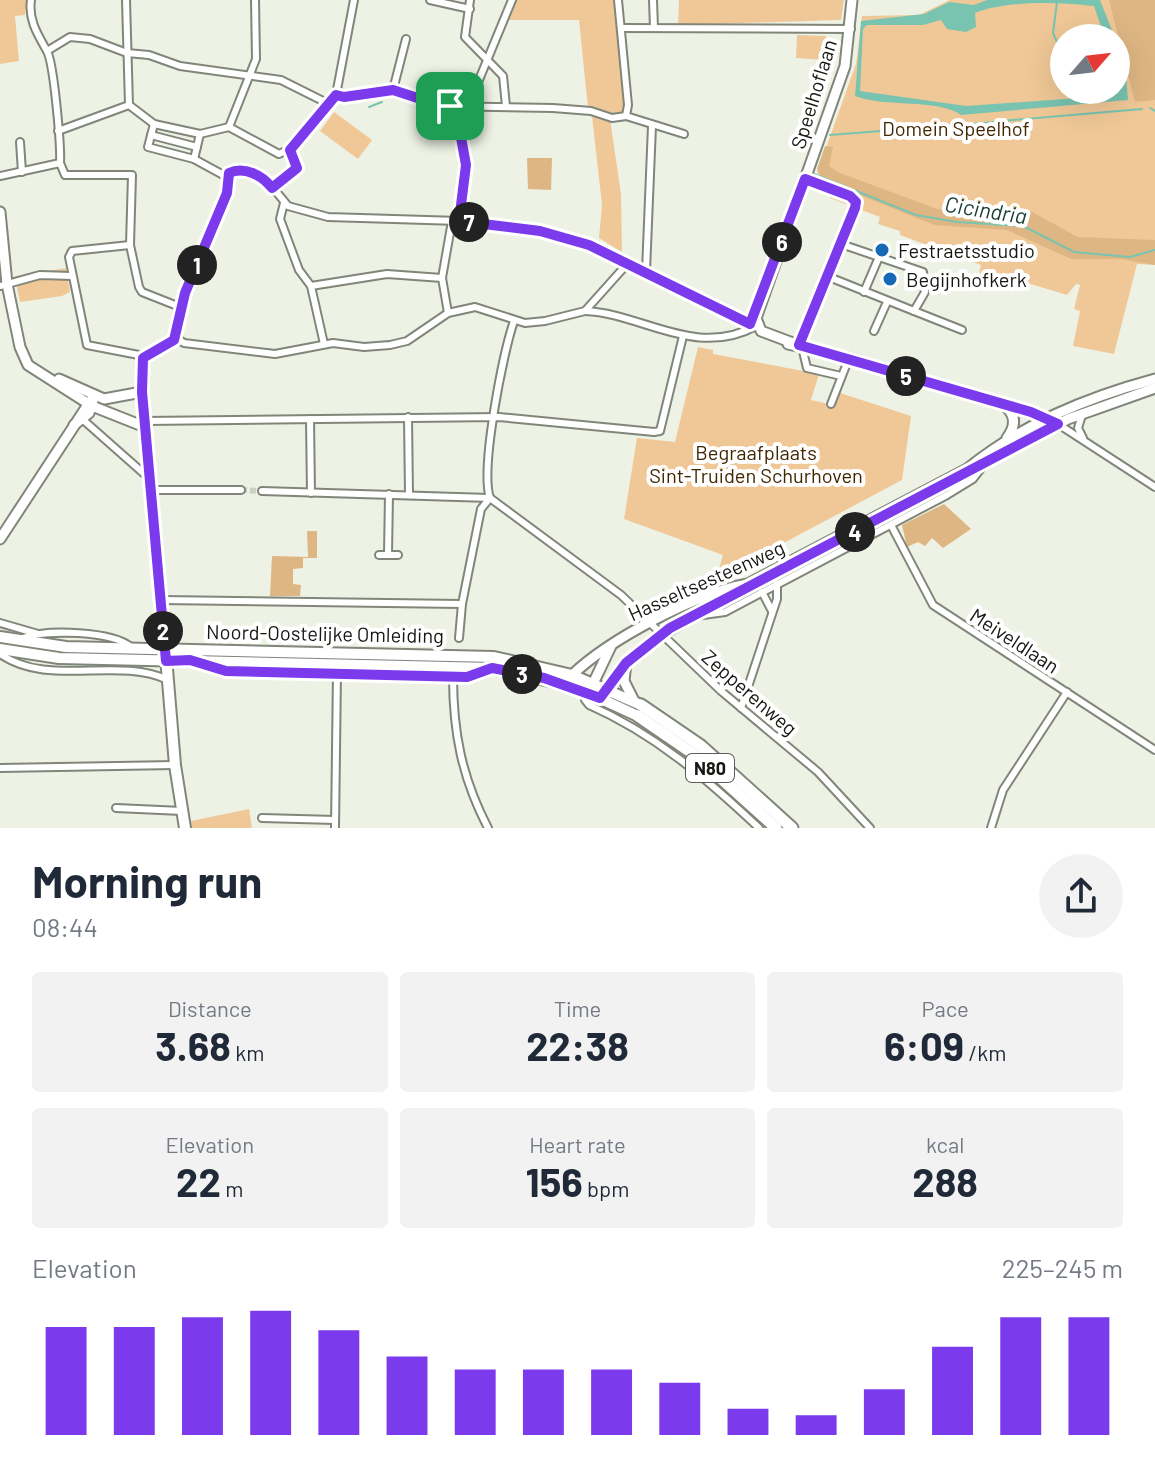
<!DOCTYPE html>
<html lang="en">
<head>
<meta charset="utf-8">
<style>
  :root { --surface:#fff; --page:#f2f2f3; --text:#1f2937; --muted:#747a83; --accent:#7c3aed }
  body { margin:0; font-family:Barlow,sans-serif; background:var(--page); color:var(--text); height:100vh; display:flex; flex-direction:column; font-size:30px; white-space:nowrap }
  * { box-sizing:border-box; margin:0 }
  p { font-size:26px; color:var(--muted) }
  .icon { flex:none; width:44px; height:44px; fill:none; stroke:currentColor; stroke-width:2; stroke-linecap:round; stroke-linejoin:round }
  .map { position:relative; height:828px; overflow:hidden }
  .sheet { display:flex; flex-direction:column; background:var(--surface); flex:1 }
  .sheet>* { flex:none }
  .needle { width:52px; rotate:62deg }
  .controls { position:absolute; left:1050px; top:24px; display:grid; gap:16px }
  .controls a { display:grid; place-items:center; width:80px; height:80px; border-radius:50%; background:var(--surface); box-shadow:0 8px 32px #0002; font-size:40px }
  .pin { position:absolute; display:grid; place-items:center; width:68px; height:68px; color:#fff; margin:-34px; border-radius:16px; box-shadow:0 4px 12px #0006 }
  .km { position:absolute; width:40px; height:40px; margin:-20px; border-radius:50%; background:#222; color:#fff; font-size:22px; line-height:40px; text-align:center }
  .round { display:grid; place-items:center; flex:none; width:84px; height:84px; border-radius:42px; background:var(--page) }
  .overview { display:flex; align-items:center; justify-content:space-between; height:136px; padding:0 32px }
  h1 { font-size:44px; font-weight:700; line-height:60px }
  .metrics { display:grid; grid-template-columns:repeat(3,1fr); gap:12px; height:136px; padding:8px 32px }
  .metrics div { display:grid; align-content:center; border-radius:8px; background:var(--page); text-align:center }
  .metrics b { font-size:40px; font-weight:700 }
  .metrics small { font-size:22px; font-weight:400 }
  .metrics p { font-size:22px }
  .chart { height:224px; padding:16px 32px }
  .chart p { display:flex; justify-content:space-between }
  .chart svg { width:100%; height:144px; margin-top:8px; stroke:var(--accent); stroke-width:6 }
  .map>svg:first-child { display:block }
  .green { fill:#f0c897; fill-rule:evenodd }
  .forest { fill:#deb683 }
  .water { fill:#78c4b0 }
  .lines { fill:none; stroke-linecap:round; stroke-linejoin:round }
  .stream { stroke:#78c4b0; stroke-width:2 }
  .street-tunnel { stroke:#cdd1c4; stroke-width:6; stroke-dasharray:6 3; stroke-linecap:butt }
  .street-casing { stroke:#81867a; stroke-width:10 }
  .secondary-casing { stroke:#81867a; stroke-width:13 }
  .primary-casing { stroke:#81867a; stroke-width:14 }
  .highway-casing { stroke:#81867a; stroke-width:15 }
  .street { stroke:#fff; stroke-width:6 }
  .secondary { stroke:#fff; stroke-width:9 }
  .primary { stroke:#fff; stroke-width:10 }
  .highway { stroke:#fff; stroke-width:11 }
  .route-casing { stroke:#fff; stroke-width:16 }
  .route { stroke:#7c3aed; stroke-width:10 }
  .poi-dot { fill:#1768b6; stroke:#fff; stroke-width:3 }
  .labels { text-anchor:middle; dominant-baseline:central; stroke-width:8; stroke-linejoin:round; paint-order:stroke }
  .shield { fill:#fff; stroke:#5b5d59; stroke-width:2 }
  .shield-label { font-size:18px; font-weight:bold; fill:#151712 }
  .street-label { font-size:20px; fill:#151712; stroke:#fff }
  .park-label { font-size:20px; fill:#412600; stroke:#fff }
  .poi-label { font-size:20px; fill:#151712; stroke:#fff; text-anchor:start }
  .water-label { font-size:22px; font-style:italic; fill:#1a3e35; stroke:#fff }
</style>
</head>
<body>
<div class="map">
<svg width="1155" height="828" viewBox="0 0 1155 828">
  <rect width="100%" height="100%" fill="#edf2e4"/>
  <g class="green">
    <path d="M 0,0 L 27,0 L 25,15 L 15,16 L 19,61 L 0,64 Z"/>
    <path d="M 516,0 L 616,0 L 624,113 L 616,115 L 588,108 L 579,20 L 508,20 Z"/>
    <path d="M 679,0 L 844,0 L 841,20 L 678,25 Z"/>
    <path d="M 950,0 L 1155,0 L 1155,265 L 1137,264 L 1114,354 L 1073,346 L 1080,311 L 1074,309 L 1080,285 L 1076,284 L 1067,295 L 1014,279 L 993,291 L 978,278 L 981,265 L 900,235 L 900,231 L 878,224 L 880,217 L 830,198 L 834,185 L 817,173 L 856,64 L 862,16 L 919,15 ZM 1064,38 L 1116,38 L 1116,90 L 1064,90 Z"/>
    <path d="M 797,35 L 826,36 L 825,60 L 796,58 Z"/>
    <path d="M 334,112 L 372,140 L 358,159 L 320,131 Z"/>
    <path d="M 592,116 L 610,119 L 621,194 L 622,252 L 599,238 L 602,205 Z"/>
    <path d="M 66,268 L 70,292 L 62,296 L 20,302 L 15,277 Z"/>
    <path d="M 698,347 L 713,350 L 713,354 L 819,374 L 811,400 L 829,404 L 834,391 L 911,416 L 902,480 L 716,579 L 723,555 L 624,519 L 637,438 L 675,442 Z"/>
    <path d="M 249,809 L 252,828 L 192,828 L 191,821 Z"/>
  </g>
  <g class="forest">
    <path d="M 1109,0 L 1155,0 L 1155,100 L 1135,102 Z"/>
    <path d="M 825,146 L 833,147 L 829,166 L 840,173 L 937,209 L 978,214 L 1032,212 L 1078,237 L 1155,240 L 1155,265 L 1121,259 L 1071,259 L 1007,230 L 935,225 L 919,219 L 823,180 L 817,169 Z"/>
    <path d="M 527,158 L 552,158 L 551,190 L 528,189 Z"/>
    <path d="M 944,504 L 971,529 L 943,548 L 932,538 L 925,546 L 918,542 L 907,547 L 902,525 Z"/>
    <path d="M 307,531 L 317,531 L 317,558 L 303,558 L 303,568 L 293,569 L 293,584 L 301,585 L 300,596 L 270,596 L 272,556 L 308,557 Z"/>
  </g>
  <path class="water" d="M 987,0 L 1100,0 L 1115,38 L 1105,38 L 1094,6 C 1058,2 1007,0 975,13 L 976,27 L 966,32 L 947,29 L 941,20 L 923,25 L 867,25 L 863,29 L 860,91 L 966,106 L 1093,97 L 1091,90 L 1111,95 L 1118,90 L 1116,41 L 1125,65 L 1128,100 L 961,115 C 937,98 885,108 855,96 L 861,21 L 924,14 L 949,2 L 974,5 Z"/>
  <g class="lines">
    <g class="stream">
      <path d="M 1057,2 L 1053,33 L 1061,51"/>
      <path d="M 369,107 L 382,102"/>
      <path d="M 1150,108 L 1155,111"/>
      <path d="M 1001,121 L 1142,109"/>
      <path d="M 830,135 L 996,122"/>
      <path d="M 814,174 L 916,215 L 957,222 L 1023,226 L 1074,252 L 1130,257 L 1155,250"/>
    </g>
    <path class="street-tunnel" d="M 241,490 L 262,491"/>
    <g class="street-casing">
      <g id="street">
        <path d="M 126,0 L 129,105"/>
        <path d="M 430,0 L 470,9"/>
        <path d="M 470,0 L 465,37 L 503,76 L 506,106"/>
        <path d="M 618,0 L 628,105 L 626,116"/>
        <path d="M 653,0 L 654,28"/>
        <path d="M 621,28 L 851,29"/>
        <path d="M 47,51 L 70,37 L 90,39 L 127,53 L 149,55 L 180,66 L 281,80 L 329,104"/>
        <path d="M 393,90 L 406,39"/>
        <path d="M 336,95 L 393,90 L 442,106 L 553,108 L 591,111 L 612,118 L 626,116"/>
        <path d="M 129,105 L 154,124 L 148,147 L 194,159 L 227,177"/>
        <path d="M 626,116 L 684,134"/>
        <path d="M 154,124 L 200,134 L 194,159"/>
        <path d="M 229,127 L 279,154 L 292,148 L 336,95 L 354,0"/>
        <path d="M 229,127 L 256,59 L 255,0"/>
        <path d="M 58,131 L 129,105"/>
        <path d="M 200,134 L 229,127"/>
        <path d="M 151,135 L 197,147"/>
        <path d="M 20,142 L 22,172"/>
        <path d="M 60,163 L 65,175 L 132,175 L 130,245 L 139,287 L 142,292 L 180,307"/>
        <path d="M 0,176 L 60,163 C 61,146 54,64 47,51 C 38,35 28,20 31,0"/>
        <path d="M 227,177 L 241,170 L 265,178 L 288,206 L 328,217 L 459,221 L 518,227 L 564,237 L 604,252 L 757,326"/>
        <path d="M 272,188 L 297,168 L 290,150"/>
        <path d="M 284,203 L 280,219 L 299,270 L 311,286 L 324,344"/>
        <path d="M 459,221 L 465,187 L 460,132 L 464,116 L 512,0"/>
        <path d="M 130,245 L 72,251 L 69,257 L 87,345 L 144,356 L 174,340 L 185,293 L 227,193 L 227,177"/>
        <path d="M 646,271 L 652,126"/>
        <path d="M 829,277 L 914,311 L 925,292 L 923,272 L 841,244"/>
        <path d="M 0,286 L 40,275 L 72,276"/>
        <path d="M 311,286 L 387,274 L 442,278"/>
        <path d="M 864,292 L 879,257"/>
        <path d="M 585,311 C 642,313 695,359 756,326"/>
        <path d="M 914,311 L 962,330"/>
        <path d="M 448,313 L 442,278 L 452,221"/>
        <path d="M 874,331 L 887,302"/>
        <path d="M 175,337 L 184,343 L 275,354 L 333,343 L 364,347 L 390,345 L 407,341 L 448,313 L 475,307 L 525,323 L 545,321 L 585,311 L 628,263"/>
        <path d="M 799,345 L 856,202 L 805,179"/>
        <path d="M 802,347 L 807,368 L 841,376"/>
        <path d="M 831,404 L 849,358"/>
        <path d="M 1082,415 L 1078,428 L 1083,438"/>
        <path d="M 408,417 L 409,495"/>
        <path d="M 81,418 L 150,479"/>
        <path d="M 310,419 L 311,493"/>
        <path d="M 145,421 L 499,417 L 654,432 L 660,431 L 683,336"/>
        <path d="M 1058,424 L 1155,487"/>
        <path d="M 151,490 L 241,490"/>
        <path d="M 262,491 L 490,498"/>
        <path d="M 490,498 L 621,595 L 721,691 L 818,772 L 870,828"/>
        <path d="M 490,498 C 480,469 503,353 514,321"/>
        <path d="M 891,525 L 933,605 L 1155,750"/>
        <path d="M 379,555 L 398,555"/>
        <path d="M 388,555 L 389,494"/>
        <path d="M 762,592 L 772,611"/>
        <path d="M 161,600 L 462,604"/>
        <path d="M 696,616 L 725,612 L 947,495 L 973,479 L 983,466"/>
        <path d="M 0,623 L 38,634"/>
        <path d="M 23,638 C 47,629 112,631 131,647"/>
        <path d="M 459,638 L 462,604 L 481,509 L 490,498"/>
        <path d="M 0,654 C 49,688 116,656 168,680"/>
        <path d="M 195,663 L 226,671 L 467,677 L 489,670"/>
        <path d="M 453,676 C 453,733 462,778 488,828"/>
        <path d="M 588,694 L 585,700 L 589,705 C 655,734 707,779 759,828"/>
        <path d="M 741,708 L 777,599 L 777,584"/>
        <path d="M 0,768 L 175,765"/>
        <path d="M 116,808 L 182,811"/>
        <path d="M 262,818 L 335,820"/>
        <path d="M 335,828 L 337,673"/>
        <path d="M 991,828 L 1003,790 L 1067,692"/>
      </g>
    </g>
    <g class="secondary-casing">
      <g id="secondary">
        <path d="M 0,212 L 7,284 L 20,347 L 28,365 L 92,406 L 145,427"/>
        <path d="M 793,343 L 761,331 L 756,318 L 845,66 L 852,0"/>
        <path d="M 788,344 L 849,358 L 1046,418"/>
        <path d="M 144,356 L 142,392 L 165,647"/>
        <path d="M 59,379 L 104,399 L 142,392"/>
        <path d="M 1005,406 C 1017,416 1015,427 1007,438"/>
        <path d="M 74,425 L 89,413 L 93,401"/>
        <path d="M 976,468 L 1068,419 L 1155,388"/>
        <path d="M 0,539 L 93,397"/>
        <path d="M 626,663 L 624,681 L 634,701"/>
        <path d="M 572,675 C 610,639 696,593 748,584 L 967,469 C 1023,424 1085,398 1155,379"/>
        <path d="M 590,690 L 611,646"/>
        <path d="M 603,693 C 639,638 695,616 751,587"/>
      </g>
    </g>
    <g class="primary-casing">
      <g id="primary">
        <path d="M 0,637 L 66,647 L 494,657 L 572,675 L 641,705"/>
        <path d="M 0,649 L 59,658 L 492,668 L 575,687 L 638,716"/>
        <path d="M 166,657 L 175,765 L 185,828"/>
      </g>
    </g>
    <g class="highway-casing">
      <g id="highway">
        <path d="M 641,705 L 701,746 L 792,828"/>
        <path d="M 638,716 L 695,755 L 776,828"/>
      </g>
    </g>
    <use href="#street" class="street"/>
    <use href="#secondary" class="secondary"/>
    <use href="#primary" class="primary"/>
    <use href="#highway" class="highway"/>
  </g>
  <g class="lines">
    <g class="route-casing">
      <path id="route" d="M 393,90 L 442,106 L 466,106 L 460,132 L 466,165 L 459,221 L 540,231 L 589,245 L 750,324 L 805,179 L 850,196 L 856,202 L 855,208 L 799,345 L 1031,412 L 1058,424 L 670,628 L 626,663 L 600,698 L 544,678 L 492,668 L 467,677 L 226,671 L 190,660 L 166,661 L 142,392 L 143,358 L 174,340 L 185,293 L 227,193 L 229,173 C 244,166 262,175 272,188 L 297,168 L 290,150 L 336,95 L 344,97 Z"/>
    </g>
    <use href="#route" class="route"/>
  </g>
  <g class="poi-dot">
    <circle cx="882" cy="250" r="8"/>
    <circle cx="890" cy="279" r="8"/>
  </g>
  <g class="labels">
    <rect class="shield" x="686" y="754" width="48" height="28" rx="6"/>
    <g class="shield-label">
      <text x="710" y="768">N80</text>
    </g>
    <g class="street-label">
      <text transform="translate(813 94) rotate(-73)">Speelhoflaan</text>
      <text transform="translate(706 580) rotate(-24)">Hasseltsesteenweg</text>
      <text transform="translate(325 633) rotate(1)">Noord-Oostelijke Omleiding</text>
      <text transform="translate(1015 640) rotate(33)">Meiveldlaan</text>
      <text transform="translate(750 692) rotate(41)">Zepperenweg</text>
    </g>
    <g class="park-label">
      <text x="956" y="128">Domein Speelhof</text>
      <text x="756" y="452">Begraafplaats<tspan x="756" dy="23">Sint-Truiden Schurhoven</tspan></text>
    </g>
    <g class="poi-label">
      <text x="898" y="250">Festraetsstudio</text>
      <text x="906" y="279">Begijnhofkerk</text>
    </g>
    <g class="water-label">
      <text transform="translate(986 209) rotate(9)">Cicindria</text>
    </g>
  </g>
</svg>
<div class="controls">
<a><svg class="needle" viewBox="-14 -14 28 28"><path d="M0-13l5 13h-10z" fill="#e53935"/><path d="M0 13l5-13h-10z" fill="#747a83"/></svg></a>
</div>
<div class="pin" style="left:450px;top:106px;background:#1e9e55"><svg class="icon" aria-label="arrive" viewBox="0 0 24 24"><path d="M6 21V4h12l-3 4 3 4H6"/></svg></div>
<b class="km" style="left:197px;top:265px">1</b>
<b class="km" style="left:163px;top:631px">2</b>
<b class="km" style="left:522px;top:674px">3</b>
<b class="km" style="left:855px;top:532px">4</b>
<b class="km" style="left:906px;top:376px">5</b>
<b class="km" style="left:782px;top:242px">6</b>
<b class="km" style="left:469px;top:222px">7</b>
</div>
<section class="sheet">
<div class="overview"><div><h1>Morning run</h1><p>08:44</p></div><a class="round"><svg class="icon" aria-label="share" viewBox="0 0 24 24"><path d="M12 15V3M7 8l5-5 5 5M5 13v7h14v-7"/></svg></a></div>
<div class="metrics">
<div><p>Distance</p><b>3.68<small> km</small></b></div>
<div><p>Time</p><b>22:38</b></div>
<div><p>Pace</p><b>6:09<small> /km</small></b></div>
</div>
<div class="metrics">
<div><p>Elevation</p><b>22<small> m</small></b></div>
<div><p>Heart rate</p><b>156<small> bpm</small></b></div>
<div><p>kcal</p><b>288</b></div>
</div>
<div class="chart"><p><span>Elevation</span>225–245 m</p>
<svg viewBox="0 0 160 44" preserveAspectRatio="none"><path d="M5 44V11M15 44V11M25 44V8M35 44V6M45 44V12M55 44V20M65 44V24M75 44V24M85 44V24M95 44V28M105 44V36M115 44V38M125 44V30M135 44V17M145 44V8M155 44V8"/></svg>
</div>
</section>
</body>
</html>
